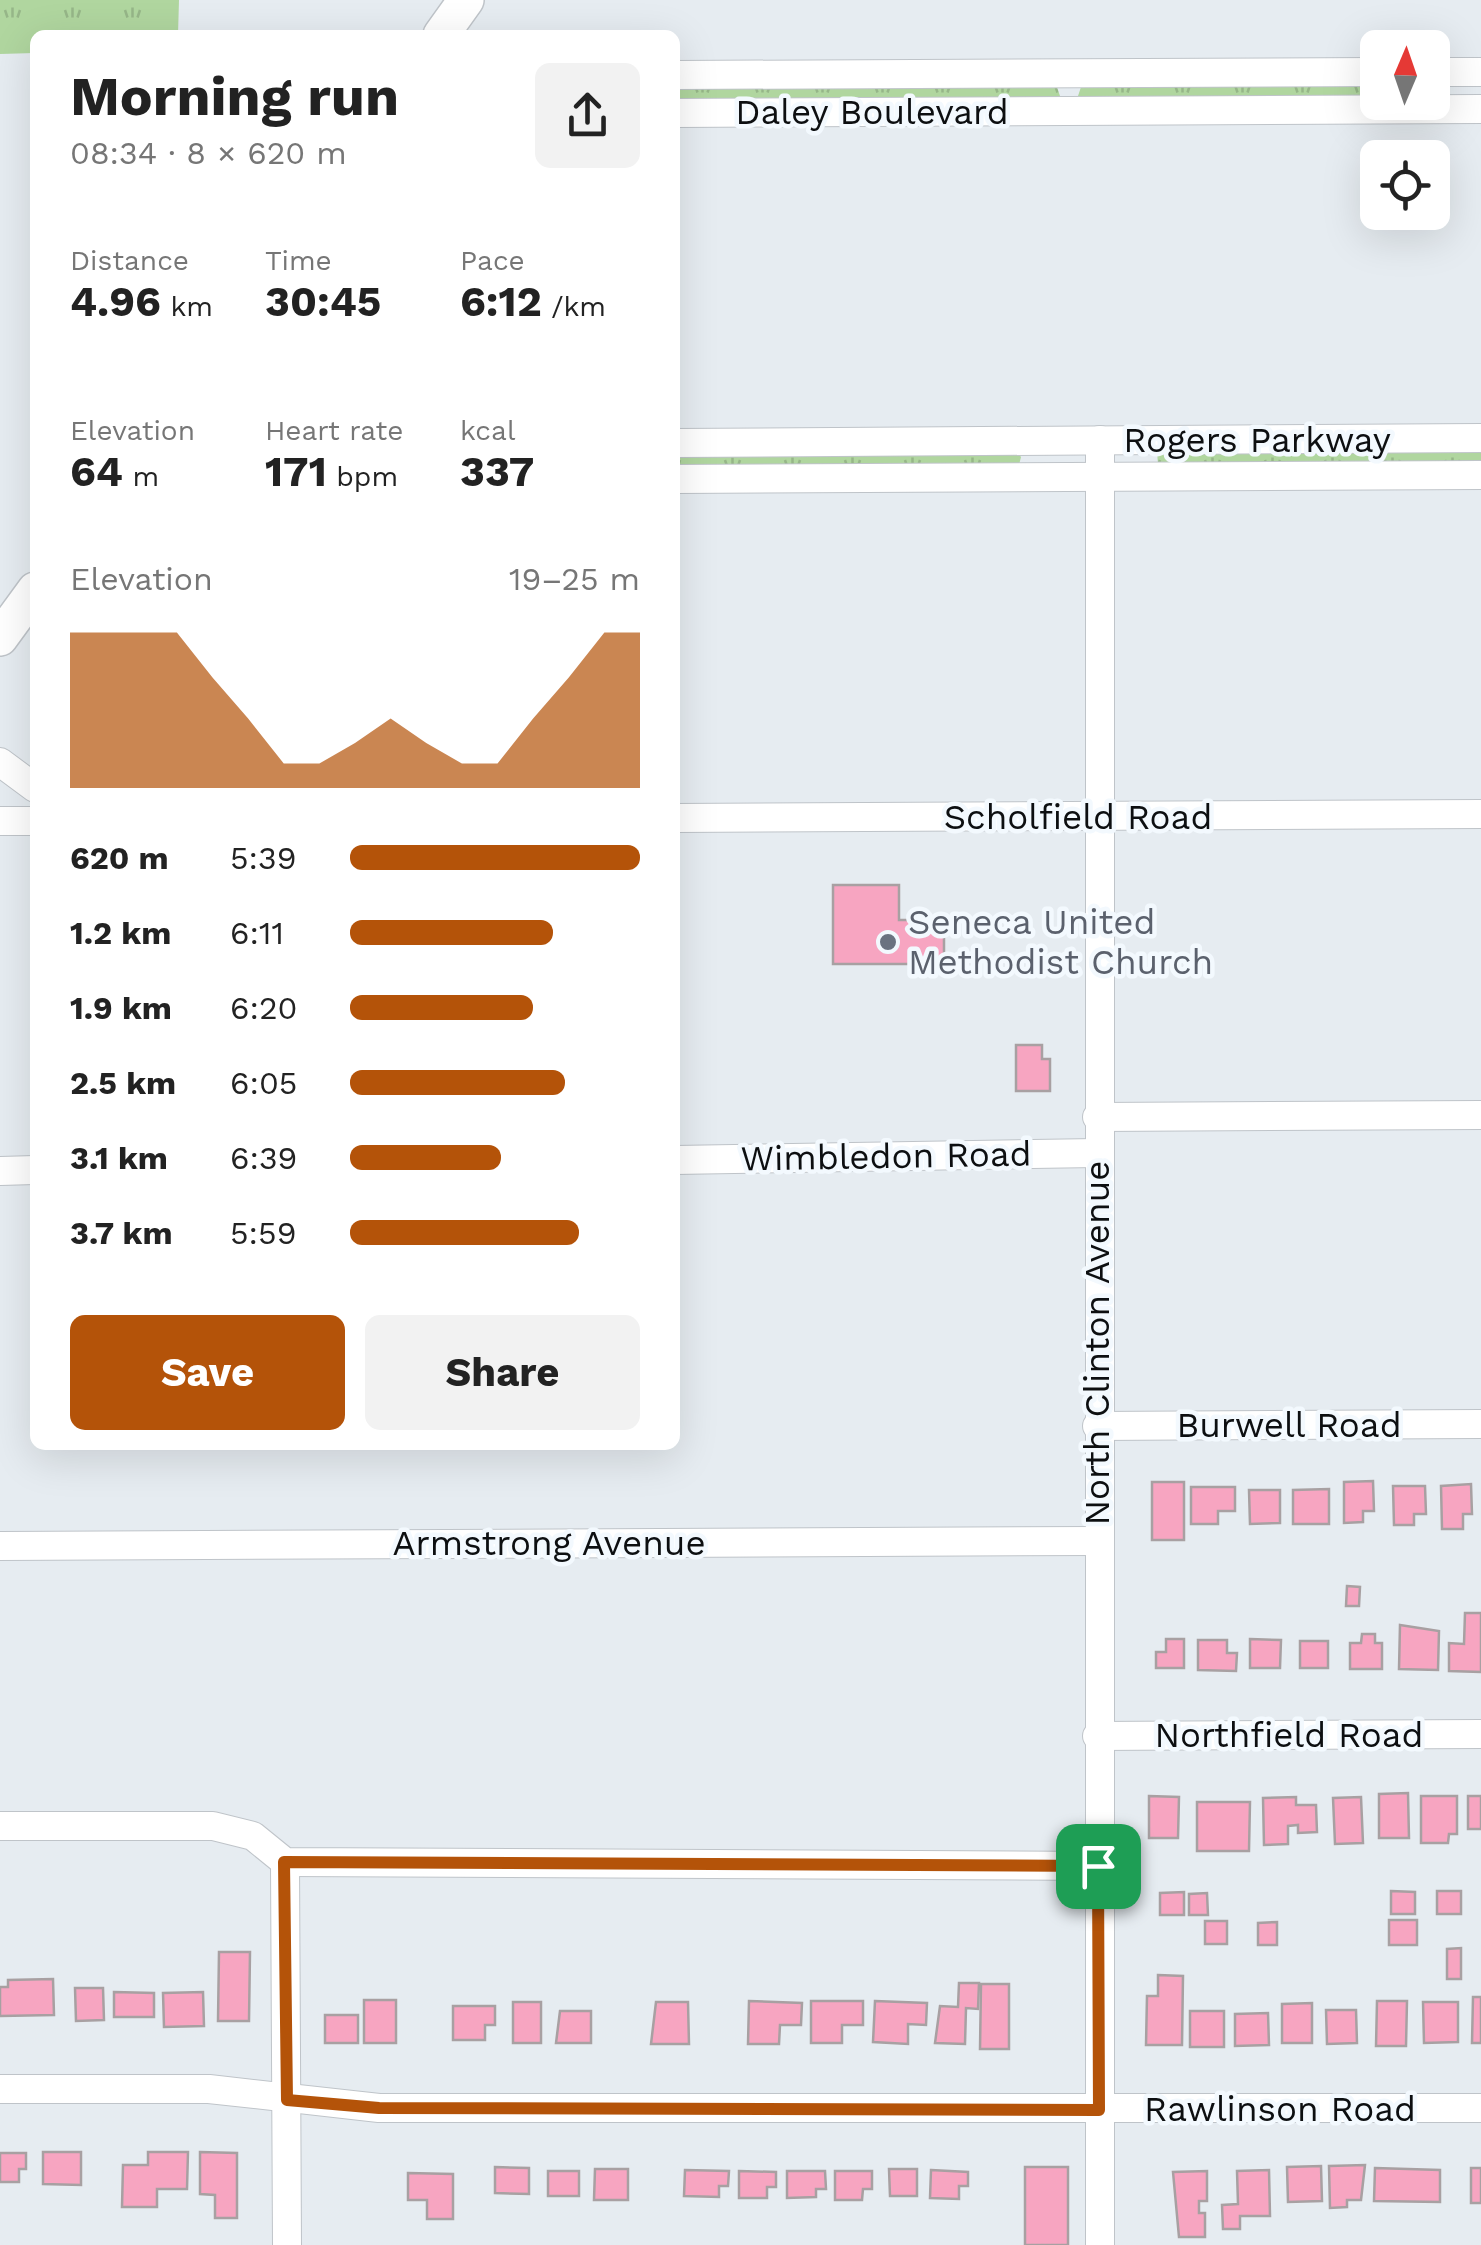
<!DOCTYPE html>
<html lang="en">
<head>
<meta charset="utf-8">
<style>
  :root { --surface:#fff; --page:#f2f2f2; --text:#222; --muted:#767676; --accent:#b45309 }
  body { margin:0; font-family:"Work Sans",sans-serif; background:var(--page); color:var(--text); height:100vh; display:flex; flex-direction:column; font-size:38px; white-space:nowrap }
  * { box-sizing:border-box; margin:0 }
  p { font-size:32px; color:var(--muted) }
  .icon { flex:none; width:55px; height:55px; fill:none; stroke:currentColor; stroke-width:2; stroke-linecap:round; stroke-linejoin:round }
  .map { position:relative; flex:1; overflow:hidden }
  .details { position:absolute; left:30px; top:30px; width:650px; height:1420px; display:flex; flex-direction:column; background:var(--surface); border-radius:15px; box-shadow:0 10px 40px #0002 }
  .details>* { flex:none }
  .needle { width:65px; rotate:2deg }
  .fabs { position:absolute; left:1360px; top:30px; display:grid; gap:20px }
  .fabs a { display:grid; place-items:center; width:90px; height:90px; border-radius:15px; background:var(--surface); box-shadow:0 10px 40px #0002; font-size:50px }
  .pin { position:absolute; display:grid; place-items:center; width:85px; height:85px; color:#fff; margin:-42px; border-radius:20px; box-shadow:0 5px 15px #0006 }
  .round { display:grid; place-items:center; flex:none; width:105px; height:105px; border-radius:15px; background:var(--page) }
  .summary { display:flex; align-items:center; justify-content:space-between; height:170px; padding:0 40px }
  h1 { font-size:55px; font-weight:700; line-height:75px }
  .figures { display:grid; grid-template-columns:repeat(3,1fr); gap:15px; height:170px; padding:10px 40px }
  .figures div { display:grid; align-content:center }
  .figures b { font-size:42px; font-weight:700 }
  .figures small { font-size:28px; font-weight:400 }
  .figures p { font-size:28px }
  .chart { height:280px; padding:20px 40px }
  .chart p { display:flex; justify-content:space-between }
  .chart svg { width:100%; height:180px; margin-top:10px; fill:var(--accent); opacity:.7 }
  .cta { display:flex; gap:20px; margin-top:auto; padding:20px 40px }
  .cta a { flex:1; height:115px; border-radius:15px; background:var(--accent); color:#fff; font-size:40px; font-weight:700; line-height:115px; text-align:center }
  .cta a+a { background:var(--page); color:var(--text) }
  ul { padding:0 40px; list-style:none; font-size:32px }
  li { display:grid; grid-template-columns:160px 120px 1fr; align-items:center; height:75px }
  li i { height:25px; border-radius:12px; background:var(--accent) }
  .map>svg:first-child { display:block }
  .grass { fill:url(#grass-tufts) }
  .building { fill:#f7a5c1; stroke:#a8a0a2; stroke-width:2.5 }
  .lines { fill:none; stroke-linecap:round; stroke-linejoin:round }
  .minor-casing { stroke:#bfc4c9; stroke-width:30 }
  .major-casing { stroke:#bfc4c9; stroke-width:38 }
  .minor { stroke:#fff; stroke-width:28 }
  .major { stroke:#fff; stroke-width:35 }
  .route-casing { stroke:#fff; stroke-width:20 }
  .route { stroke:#b45309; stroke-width:12 }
  .worship-dot { fill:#6b7280; stroke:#f3f9fe; stroke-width:4 }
  .labels { text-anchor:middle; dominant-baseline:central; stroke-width:9; stroke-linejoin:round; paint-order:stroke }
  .street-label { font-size:35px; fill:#0d0f11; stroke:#f3f9fe }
  .worship-label { font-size:35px; fill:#5b616d; stroke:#f3f9fe; text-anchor:start }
</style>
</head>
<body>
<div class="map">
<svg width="1481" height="2245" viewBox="0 0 1481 2245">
  <defs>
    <pattern id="grass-tufts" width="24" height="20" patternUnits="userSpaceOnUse" patternTransform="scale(2.5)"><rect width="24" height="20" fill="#b0d69f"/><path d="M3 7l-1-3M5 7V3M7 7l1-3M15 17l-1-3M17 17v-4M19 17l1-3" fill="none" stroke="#96b688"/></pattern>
  </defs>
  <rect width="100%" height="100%" fill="#e6ecf1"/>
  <g class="grass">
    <path d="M 0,0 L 179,0 L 178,35 L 35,35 L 35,53 L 0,54 Z"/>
    <path d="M 1378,82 L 1377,101 L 1081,99 L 1078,96 L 1081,87 Z"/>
    <path d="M 675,85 L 1057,87 L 1060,96 L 1056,100 L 675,104 Z"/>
    <path d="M 1481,448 L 1481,465 L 1158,464 L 1157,452 Z"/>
    <path d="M 675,452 L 1018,453 L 1021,457 L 1019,465 L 675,470 Z"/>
  </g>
  <g class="building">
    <path d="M 833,885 L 899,885 L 899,920 L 944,920 L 944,964 L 833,964 Z"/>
    <path d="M 1016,1045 L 1042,1045 L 1042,1059 L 1050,1059 L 1050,1091 L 1016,1091 Z"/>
    <path d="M 1373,1481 L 1374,1511 L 1363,1511 L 1363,1522 L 1344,1523 L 1344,1482 Z"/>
    <rect x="1152" y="1482" width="32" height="58"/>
    <path d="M 1471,1484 L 1472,1514 L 1463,1514 L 1463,1529 L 1442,1529 L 1441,1486 Z"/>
    <path d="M 1393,1486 L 1425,1486 L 1426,1514 L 1414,1514 L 1414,1525 L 1394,1525 Z"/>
    <path d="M 1191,1487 L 1235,1487 L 1235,1511 L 1218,1511 L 1218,1524 L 1191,1524 Z"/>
    <path d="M 1329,1489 L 1329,1524 L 1293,1524 L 1293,1490 Z"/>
    <path d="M 1249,1490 L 1280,1490 L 1280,1523 L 1250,1524 Z"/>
    <path d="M 1347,1586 L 1360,1587 L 1359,1606 L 1346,1606 Z"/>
    <path d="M 1465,1613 L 1481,1613 L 1481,1672 L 1449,1671 L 1449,1643 L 1464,1644 Z"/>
    <path d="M 1400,1625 L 1439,1631 L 1438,1670 L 1399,1669 Z"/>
    <path d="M 1362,1634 L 1375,1634 L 1375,1643 L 1382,1643 L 1382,1669 L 1350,1669 L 1350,1643 L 1361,1643 Z"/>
    <path d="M 1166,1639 L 1184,1639 L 1184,1668 L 1156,1668 L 1156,1652 L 1166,1652 Z"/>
    <path d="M 1250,1639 L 1281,1640 L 1280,1668 L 1250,1668 Z"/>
    <path d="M 1198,1640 L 1227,1640 L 1227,1653 L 1237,1653 L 1236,1671 L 1198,1670 Z"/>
    <rect x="1300" y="1641" width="28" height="27"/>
    <path d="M 1408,1793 L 1409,1838 L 1379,1838 L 1379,1794 Z"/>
    <path d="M 1149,1796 L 1179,1797 L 1178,1838 L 1149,1838 Z"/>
    <path d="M 1421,1796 L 1457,1796 L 1457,1834 L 1449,1834 L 1448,1843 L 1421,1843 Z"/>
    <rect x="1468" y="1796" width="13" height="33"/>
    <path d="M 1296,1797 L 1296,1805 L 1316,1805 L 1317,1832 L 1298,1833 L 1298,1825 L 1288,1826 L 1288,1844 L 1264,1845 L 1263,1798 Z"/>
    <path d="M 1361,1797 L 1363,1843 L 1335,1844 L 1333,1798 Z"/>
    <path d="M 1197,1802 L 1250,1802 L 1249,1851 L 1197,1851 Z"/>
    <path d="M 1391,1891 L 1415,1892 L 1415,1914 L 1391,1914 Z"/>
    <rect x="1437" y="1891" width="24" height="23"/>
    <path d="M 1184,1892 L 1184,1915 L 1160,1915 L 1160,1893 Z"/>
    <path d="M 1207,1893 L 1208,1915 L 1189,1915 L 1189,1894 Z"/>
    <rect x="1389" y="1920" width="28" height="25"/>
    <rect x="1205" y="1921" width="22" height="23"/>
    <path d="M 1277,1922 L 1277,1945 L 1258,1945 L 1258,1923 Z"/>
    <path d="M 1461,1948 L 1461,1979 L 1447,1979 L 1447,1949 Z"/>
    <path d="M 219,1952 L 250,1952 L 249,2021 L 218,2021 Z"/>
    <path d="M 1158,1975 L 1183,1976 L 1182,2045 L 1146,2045 L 1147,1996 L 1158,1996 Z"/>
    <path d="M 53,1979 L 54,2015 L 0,2016 L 0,1987 L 8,1987 L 8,1980 Z"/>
    <path d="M 959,1983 L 979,1983 L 978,2009 L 966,2008 L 965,2044 L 935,2043 L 940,2006 L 958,2007 Z"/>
    <path d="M 981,1984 L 1009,1984 L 1009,2049 L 980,2049 Z"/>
    <path d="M 75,1988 L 103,1988 L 104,2020 L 76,2021 Z"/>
    <path d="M 114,1992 L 154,1993 L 154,2017 L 114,2017 Z"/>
    <path d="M 203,1992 L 204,2026 L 164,2027 L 163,1993 Z"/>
    <path d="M 1473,1997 L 1481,1997 L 1481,2043 L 1472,2043 Z"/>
    <rect x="364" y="2000" width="32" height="43"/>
    <path d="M 749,2001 L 802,2003 L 801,2025 L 780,2025 L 779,2044 L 748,2044 Z"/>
    <path d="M 811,2001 L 863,2001 L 863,2025 L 842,2025 L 842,2043 L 811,2043 Z"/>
    <path d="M 875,2001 L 927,2003 L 926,2025 L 908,2024 L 908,2044 L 873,2042 Z"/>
    <path d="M 1377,2001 L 1407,2001 L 1406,2046 L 1376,2046 Z"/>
    <rect x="513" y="2002" width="28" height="41"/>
    <path d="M 656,2002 L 688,2002 L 689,2044 L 651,2044 Z"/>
    <path d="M 1423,2002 L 1458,2002 L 1458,2042 L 1424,2043 Z"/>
    <path d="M 1312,2003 L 1312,2043 L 1282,2043 L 1282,2004 Z"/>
    <path d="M 453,2006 L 495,2006 L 495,2025 L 485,2025 L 485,2040 L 453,2040 Z"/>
    <path d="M 1326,2010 L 1356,2010 L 1357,2043 L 1327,2044 Z"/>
    <path d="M 560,2011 L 591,2011 L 591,2043 L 556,2043 Z"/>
    <rect x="1190" y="2011" width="34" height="36"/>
    <path d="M 1268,2013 L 1269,2045 L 1235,2046 L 1235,2014 Z"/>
    <rect x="325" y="2015" width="33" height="28"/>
    <path d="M 43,2152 L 81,2152 L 81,2185 L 43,2184 Z"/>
    <path d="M 148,2152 L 188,2152 L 187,2189 L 157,2189 L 157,2207 L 122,2207 L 123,2165 L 148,2165 Z"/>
    <path d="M 200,2152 L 237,2153 L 237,2218 L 215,2218 L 215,2195 L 200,2194 Z"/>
    <path d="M 0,2153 L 26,2153 L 26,2169 L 19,2169 L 19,2182 L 0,2182 Z"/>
    <path d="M 1365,2165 L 1361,2200 L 1347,2200 L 1347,2207 L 1330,2208 L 1329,2166 Z"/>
    <path d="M 1321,2166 L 1322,2201 L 1288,2202 L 1287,2167 Z"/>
    <path d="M 495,2167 L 529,2168 L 529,2194 L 495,2193 Z"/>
    <rect x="1025" y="2167" width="43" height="78"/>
    <path d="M 1375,2168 L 1440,2170 L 1440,2202 L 1374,2201 Z"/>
    <rect x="1471" y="2168" width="10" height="35"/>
    <path d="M 595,2169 L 628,2169 L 628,2200 L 594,2200 Z"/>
    <path d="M 889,2169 L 917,2169 L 917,2196 L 890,2196 Z"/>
    <path d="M 685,2170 L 729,2171 L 728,2186 L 719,2186 L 719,2197 L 684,2196 Z"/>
    <path d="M 931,2170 L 968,2172 L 968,2186 L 959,2186 L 959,2199 L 930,2198 Z"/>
    <path d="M 1269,2170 L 1270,2216 L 1240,2216 L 1240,2229 L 1223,2229 L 1222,2205 L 1238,2204 L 1237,2171 Z"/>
    <rect x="548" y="2171" width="31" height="25"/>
    <path d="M 739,2171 L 776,2172 L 776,2187 L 767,2187 L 767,2198 L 739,2198 Z"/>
    <path d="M 787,2171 L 825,2171 L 826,2189 L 816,2189 L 816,2197 L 787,2198 Z"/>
    <path d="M 835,2171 L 872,2171 L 872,2189 L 863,2189 L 862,2200 L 835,2200 Z"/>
    <path d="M 1207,2171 L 1207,2201 L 1199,2201 L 1199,2213 L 1205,2213 L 1205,2237 L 1179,2237 L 1173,2172 Z"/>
    <path d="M 408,2173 L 453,2174 L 453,2219 L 427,2219 L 427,2200 L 408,2200 Z"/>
  </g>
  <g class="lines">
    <g class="minor-casing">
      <g id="minor">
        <path d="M 1432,72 L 1481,72"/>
        <path d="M 675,75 L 1378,72"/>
        <path d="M 675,113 L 1481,109"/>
        <path d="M 1100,440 L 1100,2245"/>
        <path d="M 675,443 L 1481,438"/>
        <path d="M 675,479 L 1481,475"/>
        <path d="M 0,762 L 35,788"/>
        <path d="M 675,818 L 1481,814"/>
        <path d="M 0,821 L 35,821"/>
        <path d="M 1097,1117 L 1481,1115"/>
        <path d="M 675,1160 L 1097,1153"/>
        <path d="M 0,1171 L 35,1170"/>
        <path d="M 1097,1426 L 1481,1424"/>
        <path d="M 0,1546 L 1097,1541"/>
        <path d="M 1097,1736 L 1481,1734"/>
        <path d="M 0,1826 L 213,1826 L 253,1836 L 285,1862 L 1098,1866"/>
        <path d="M 285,1862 L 287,2245"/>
        <path d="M 0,2089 L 209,2089 L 379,2108 L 1481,2108"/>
      </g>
    </g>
    <g class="major-casing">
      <g id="major">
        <path d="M 441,35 L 466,0"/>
        <path d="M 0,638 L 35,590"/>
      </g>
    </g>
    <use href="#minor" class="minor"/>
    <use href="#major" class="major"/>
  </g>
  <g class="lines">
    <g class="route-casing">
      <path id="route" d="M 284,1862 L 1098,1866 L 1099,2110 L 379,2108 L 287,2100 Z"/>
    </g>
    <use href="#route" class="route"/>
  </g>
  <circle class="worship-dot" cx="888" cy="942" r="10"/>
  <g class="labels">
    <g class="street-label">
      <text x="872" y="112">Daley Boulevard</text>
      <text x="1257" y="440">Rogers Parkway</text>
      <text x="1078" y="817">Scholfield Road</text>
      <text transform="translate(886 1156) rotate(-1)">Wimbledon Road</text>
      <text transform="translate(1097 1343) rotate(-90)">North Clinton Avenue</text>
      <text x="1289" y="1425">Burwell Road</text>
      <text x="549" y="1543">Armstrong Avenue</text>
      <text x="1289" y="1735">Northfield Road</text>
      <text x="1280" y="2109">Rawlinson Road</text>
    </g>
    <g class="worship-label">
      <text x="908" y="922">Seneca United<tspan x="908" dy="40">Methodist Church</tspan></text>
    </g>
  </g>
</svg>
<div class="fabs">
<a><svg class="needle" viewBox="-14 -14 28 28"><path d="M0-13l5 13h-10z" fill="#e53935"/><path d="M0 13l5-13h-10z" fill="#767676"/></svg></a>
<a><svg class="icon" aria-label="locate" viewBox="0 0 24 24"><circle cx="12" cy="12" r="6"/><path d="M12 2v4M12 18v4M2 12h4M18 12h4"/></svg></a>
</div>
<div class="pin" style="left:1098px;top:1866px;background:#1e9e55"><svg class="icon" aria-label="arrive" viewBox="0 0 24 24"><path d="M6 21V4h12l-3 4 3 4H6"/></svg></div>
<section class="details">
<div class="summary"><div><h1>Morning run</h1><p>08:34 · 8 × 620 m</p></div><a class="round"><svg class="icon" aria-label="share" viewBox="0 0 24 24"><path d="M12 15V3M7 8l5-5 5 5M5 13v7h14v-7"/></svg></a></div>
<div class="figures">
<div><p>Distance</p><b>4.96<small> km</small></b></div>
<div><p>Time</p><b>30:45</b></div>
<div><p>Pace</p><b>6:12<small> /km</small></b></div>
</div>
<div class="figures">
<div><p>Elevation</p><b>64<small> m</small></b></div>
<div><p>Heart rate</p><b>171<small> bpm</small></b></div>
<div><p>kcal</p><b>337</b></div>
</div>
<div class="chart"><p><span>Elevation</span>19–25 m</p>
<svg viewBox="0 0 160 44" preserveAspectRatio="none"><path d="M0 44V6L10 6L20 6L30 6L40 17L50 27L60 38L70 38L80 33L90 27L100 33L110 38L120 38L130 27L140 17L150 6L160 6V44z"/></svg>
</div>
<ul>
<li><b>620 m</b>5:39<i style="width:100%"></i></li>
<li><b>1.2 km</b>6:11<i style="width:70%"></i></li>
<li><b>1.9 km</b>6:20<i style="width:63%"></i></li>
<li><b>2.5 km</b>6:05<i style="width:74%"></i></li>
<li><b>3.1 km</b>6:39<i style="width:52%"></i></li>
<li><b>3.7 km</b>5:59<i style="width:79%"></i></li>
</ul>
<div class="cta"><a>Save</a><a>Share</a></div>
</section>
</div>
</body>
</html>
